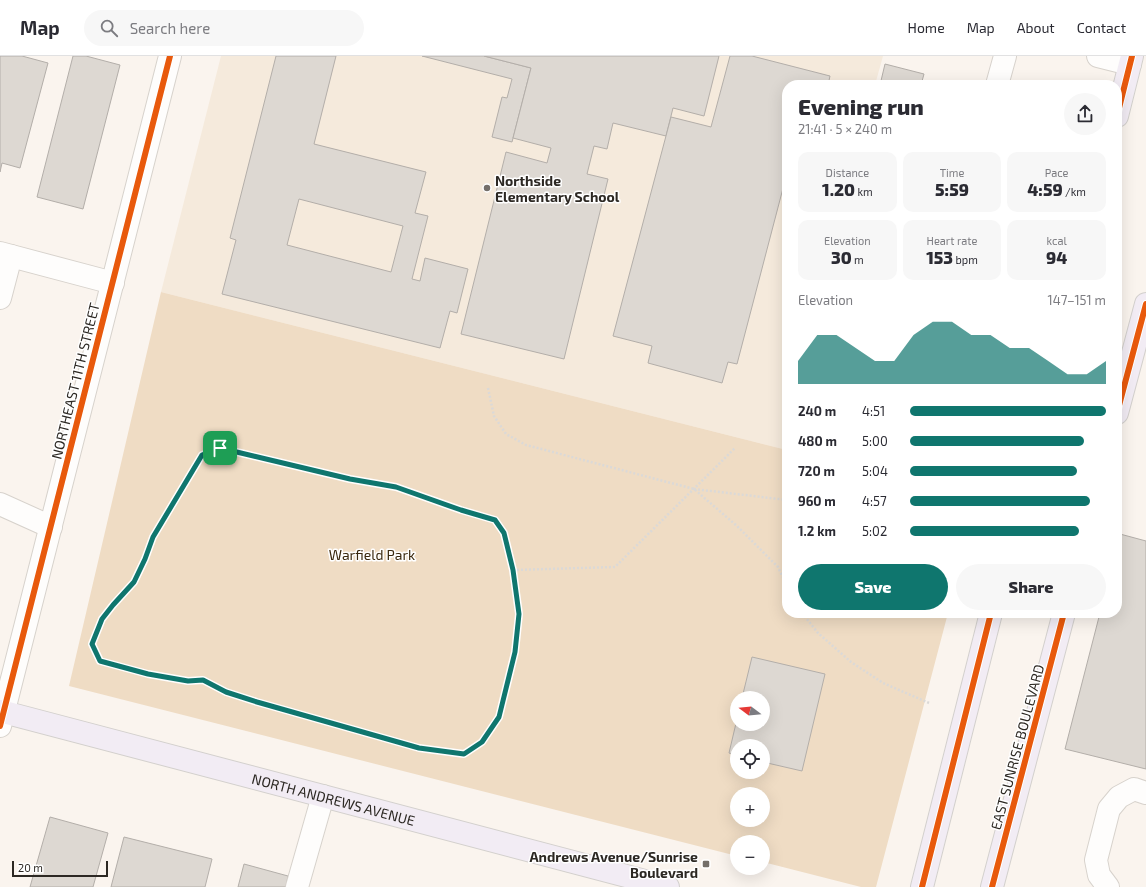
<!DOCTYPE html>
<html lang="en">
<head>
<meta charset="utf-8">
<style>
  :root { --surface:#fff; --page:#f7f7f7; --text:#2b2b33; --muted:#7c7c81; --line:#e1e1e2; --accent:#0f766e }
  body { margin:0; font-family:"Exo 2",sans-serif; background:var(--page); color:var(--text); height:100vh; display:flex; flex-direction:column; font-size:15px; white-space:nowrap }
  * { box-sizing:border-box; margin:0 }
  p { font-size:13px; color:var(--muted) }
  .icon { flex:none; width:22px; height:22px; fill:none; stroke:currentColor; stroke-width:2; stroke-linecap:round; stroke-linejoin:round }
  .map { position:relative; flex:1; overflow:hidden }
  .side { position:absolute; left:782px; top:24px; width:340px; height:538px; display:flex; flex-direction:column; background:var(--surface); border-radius:16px; box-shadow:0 4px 16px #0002 }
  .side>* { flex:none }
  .needle { width:26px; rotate:286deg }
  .buttons { position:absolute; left:730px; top:635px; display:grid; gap:8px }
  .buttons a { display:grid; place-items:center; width:40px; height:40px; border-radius:50%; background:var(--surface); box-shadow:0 4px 16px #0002; font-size:20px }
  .scale { position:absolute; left:12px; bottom:10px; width:96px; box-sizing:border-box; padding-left:4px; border:2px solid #2c2823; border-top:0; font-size:11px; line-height:14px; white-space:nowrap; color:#2c2823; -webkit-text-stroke:3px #fff; paint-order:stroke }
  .pin { position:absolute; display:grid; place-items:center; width:34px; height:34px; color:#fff; margin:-17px; border-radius:8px; box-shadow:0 2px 6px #0006 }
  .round { display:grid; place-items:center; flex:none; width:42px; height:42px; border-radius:21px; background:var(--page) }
  .headline { display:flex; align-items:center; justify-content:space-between; height:68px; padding:0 16px }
  h1 { font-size:22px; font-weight:800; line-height:30px }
  .figures { display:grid; grid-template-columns:repeat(3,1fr); gap:6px; height:68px; padding:4px 16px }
  .figures div { display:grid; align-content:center; border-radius:10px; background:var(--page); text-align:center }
  .figures b { font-size:17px; font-weight:800 }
  .figures small { font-size:11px; font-weight:400 }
  .figures p { font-size:11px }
  .chart { height:112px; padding:8px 16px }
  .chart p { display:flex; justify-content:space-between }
  .chart svg { width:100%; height:72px; margin-top:4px; fill:var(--accent); opacity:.7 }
  .action { display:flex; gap:8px; margin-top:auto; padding:8px 16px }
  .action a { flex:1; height:46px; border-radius:24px; background:var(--accent); color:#fff; font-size:16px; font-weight:800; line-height:46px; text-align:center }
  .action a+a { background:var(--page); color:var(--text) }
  ul { padding:0 16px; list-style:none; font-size:13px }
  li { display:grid; grid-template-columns:64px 48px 1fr; align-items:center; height:30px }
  li i { height:10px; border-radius:5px; background:var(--accent) }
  header { display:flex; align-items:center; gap:24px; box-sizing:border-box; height:56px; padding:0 20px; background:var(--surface); border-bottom:1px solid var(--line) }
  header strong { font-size:19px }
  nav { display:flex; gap:22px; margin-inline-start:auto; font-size:14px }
  .search { width:280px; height:36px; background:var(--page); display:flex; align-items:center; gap:10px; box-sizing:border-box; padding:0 14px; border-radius:22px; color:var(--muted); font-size:15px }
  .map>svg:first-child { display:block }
  .built { fill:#f5eadc }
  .green { fill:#efdcc4; fill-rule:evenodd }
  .building { fill:#ddd8d2; stroke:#b3aea9; fill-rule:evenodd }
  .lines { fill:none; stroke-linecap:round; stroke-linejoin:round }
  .minor-casing { stroke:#d7d2cc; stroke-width:24 }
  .major-casing { stroke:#d3d0cd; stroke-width:24 }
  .path { stroke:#dbd9d7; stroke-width:2.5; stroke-dasharray:2 2; stroke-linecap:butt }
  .minor { stroke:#fefdfc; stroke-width:22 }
  .major { stroke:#f2ecf4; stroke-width:22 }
  .cycleway-casing { stroke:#fff; stroke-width:8 }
  .cycleway { stroke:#e8590c; stroke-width:6 }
  .route-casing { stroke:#fff; stroke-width:8 }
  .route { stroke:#0f766e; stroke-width:5 }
  .poi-dot { fill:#746f6a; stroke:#fff; stroke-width:1.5 }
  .labels { text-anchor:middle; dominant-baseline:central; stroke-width:3; stroke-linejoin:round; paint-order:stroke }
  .poi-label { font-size:14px; font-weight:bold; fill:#2c2823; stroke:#fff; text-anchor:start }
  .street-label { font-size:14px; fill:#2c2823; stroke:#fff }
  .park-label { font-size:14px; fill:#3a280e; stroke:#fff }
</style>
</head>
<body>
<header>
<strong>Map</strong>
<div class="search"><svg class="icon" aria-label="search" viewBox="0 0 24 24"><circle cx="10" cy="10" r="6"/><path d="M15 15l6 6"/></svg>Search here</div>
<nav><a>Home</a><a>Map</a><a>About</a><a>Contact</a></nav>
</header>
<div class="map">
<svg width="1146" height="831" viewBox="0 0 1146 831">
  <rect width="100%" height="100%" fill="#faf4ee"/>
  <path class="built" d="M 221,0 L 883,0 L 875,29 L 787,29 L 787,394 L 161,236 Z"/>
  <path class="green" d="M 161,236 L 787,394 L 787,557 L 948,557 L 876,831 L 861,831 L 763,806 L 763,786 L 737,786 L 737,800 L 69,630 ZM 737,642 L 763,642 L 763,668 L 737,668 ZM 737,690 L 763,690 L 763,716 L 737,716 ZM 737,738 L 763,738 L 763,764 L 737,764 Z"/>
  <g class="building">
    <path d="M 0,0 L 22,0 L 48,7 L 20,112 L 2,107 L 0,116 Z"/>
    <path d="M 73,0 L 86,0 L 120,9 L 83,153 L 37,141 Z"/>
    <path d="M 276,0 L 336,0 L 314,88 L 426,116 L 415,157 L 428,160 L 412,223 L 420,225 L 425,202 L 468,213 L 457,257 L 450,255 L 440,292 L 222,238 L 236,184 L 230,182 ZM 299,143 L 403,170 L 391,216 L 287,189 Z"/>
    <path d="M 422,0 L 484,0 L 531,12 L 512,86 L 492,81 L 502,41 L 507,42 L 512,23 Z"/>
    <path d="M 484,0 L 719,0 L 704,60 L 673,52 L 666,80 L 613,67 L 607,93 L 594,90 L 587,118 L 608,123 L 564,303 L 461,278 L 506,96 L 547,107 L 551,92 L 513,82 L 531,12 Z"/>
    <path d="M 730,0 L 752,0 L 830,20 L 828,29 L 787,29 L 787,117 L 737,308 L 728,306 L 722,327 L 648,307 L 652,290 L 613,280 L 671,61 L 711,71 Z"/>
    <path d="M 885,8 L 924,18 L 921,29 L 880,29 Z"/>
    <path d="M 1120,478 L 1146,485 L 1146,713 L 1065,693 L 1100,557 L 1117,557 L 1117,490 Z"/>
    <path d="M 752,601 L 825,618 L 802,715 L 763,706 L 763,690 L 737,690 L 737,700 L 729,697 L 737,663 L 737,668 L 763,668 L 763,642 L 742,642 Z"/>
    <path d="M 50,761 L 108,777 L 93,831 L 30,831 Z"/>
    <path d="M 124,781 L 212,803 L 205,831 L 111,831 Z"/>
    <path d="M 244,808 L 288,820 L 286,831 L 238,831 Z"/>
  </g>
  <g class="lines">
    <g class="minor-casing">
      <g id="minor">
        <path d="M 1098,0 L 1130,8"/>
        <path d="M 997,29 L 1005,0"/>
        <path d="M 0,197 L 113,227"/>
        <path d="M 0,242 L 11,200"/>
        <path d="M 0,448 L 51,471"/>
        <path d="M 0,670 L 170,0"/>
        <path d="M 297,831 L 323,740"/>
        <path d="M 1108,831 L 1099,819 L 1096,804 L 1109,753 L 1119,741 L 1134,733 L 1146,737"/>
      </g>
    </g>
    <g class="major-casing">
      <g id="major">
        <path d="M 1117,60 L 1132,0"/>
        <path d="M 1117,357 L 1146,248"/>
        <path id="s1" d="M 0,655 L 668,831"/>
        <path d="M 922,831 L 991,557"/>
        <path d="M 992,831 L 1064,557"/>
      </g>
    </g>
    <g class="path">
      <path d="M 488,332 L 494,360 L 506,378 L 526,389 L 694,433 L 737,470 L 778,511 L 787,530"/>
      <path d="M 220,392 L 349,423 L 396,431 L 461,454 L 495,464 L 504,477 L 513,514 L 519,558 L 515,596 L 499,661 L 482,686 L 464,698 L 419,692 L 257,646 L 226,636 L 203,623 L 188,625 L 148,618 L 100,605 L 92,588 L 102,563 L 113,549 L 134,526 L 145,503 L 153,481 L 202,399 Z"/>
      <path d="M 694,433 L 787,444"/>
      <path d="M 513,514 L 615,511 L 735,392"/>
      <path d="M 785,525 L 787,516"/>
      <path d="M 802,557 L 818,577 L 851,606 L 883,627 L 929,647"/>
    </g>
    <use href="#minor" class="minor"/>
    <use href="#major" class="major"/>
    <g class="cycleway-casing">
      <g id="cycleway">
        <path d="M 1117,60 L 1132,0"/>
        <path d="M 1117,357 L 1146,248"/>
        <path d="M 0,670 L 170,0"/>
        <path d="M 922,831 L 991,557"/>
        <path d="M 992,831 L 1064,557"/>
      </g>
    </g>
    <use href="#cycleway" class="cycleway"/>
  </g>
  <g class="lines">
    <g class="route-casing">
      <path id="route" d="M 220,392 L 350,423 L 396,431 L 461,454 L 495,464 L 504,477 L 513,514 L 519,558 L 515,596 L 499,661 L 482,686 L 464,698 L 419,692 L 257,646 L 226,636 L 203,624 L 188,625 L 148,618 L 100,605 L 92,588 L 102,563 L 113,549 L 134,526 L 145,503 L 153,481 L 202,399 Z"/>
    </g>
    <use href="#route" class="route"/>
  </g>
  <g class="poi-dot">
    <circle cx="487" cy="132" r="4"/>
    <rect x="702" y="804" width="8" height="8" rx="2"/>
  </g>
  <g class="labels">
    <g class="poi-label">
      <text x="495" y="124">Northside<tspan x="495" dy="16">Elementary School</tspan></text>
      <text x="698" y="800" text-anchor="end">Andrews Avenue/Sunrise<tspan x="698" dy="16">Boulevard</tspan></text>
    </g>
    <g class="street-label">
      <text transform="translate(75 325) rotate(-76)">NORTHEAST 11TH STREET</text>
      <text transform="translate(1017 691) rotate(-75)">EAST SUNRISE BOULEVARD</text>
      <text stroke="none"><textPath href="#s1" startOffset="345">NORTH ANDREWS AVENUE</textPath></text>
    </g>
    <g class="park-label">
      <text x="372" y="498">Warfield Park</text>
    </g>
  </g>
</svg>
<div class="buttons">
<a><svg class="needle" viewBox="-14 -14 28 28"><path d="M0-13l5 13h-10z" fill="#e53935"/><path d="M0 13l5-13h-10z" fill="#7c7c81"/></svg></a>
<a><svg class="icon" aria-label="locate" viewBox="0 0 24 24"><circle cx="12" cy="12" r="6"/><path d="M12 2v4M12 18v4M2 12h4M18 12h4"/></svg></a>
<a>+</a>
<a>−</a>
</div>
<div class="scale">20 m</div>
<div class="pin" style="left:220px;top:392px;background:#1e9e55"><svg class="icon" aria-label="arrive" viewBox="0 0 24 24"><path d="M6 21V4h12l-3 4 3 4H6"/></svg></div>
<section class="side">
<div class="headline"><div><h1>Evening run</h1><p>21:41 · 5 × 240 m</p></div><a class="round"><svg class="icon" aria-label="share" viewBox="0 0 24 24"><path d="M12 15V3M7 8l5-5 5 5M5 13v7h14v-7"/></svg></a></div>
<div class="figures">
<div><p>Distance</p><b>1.20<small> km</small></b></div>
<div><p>Time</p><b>5:59</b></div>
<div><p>Pace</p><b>4:59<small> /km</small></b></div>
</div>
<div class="figures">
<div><p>Elevation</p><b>30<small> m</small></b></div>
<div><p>Heart rate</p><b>153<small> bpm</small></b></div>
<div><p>kcal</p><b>94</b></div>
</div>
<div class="chart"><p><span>Elevation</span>147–151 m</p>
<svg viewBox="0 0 160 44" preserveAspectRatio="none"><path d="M0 44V30L10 14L20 14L30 22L40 30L50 30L60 14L70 6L80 6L90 14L100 14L110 22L120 22L130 30L140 38L150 38L160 30V44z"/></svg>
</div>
<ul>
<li><b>240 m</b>4:51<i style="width:100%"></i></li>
<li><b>480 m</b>5:00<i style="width:89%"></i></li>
<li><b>720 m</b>5:04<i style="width:85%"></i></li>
<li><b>960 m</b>4:57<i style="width:92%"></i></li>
<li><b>1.2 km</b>5:02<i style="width:86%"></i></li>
</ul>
<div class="action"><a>Save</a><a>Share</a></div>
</section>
</div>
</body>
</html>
